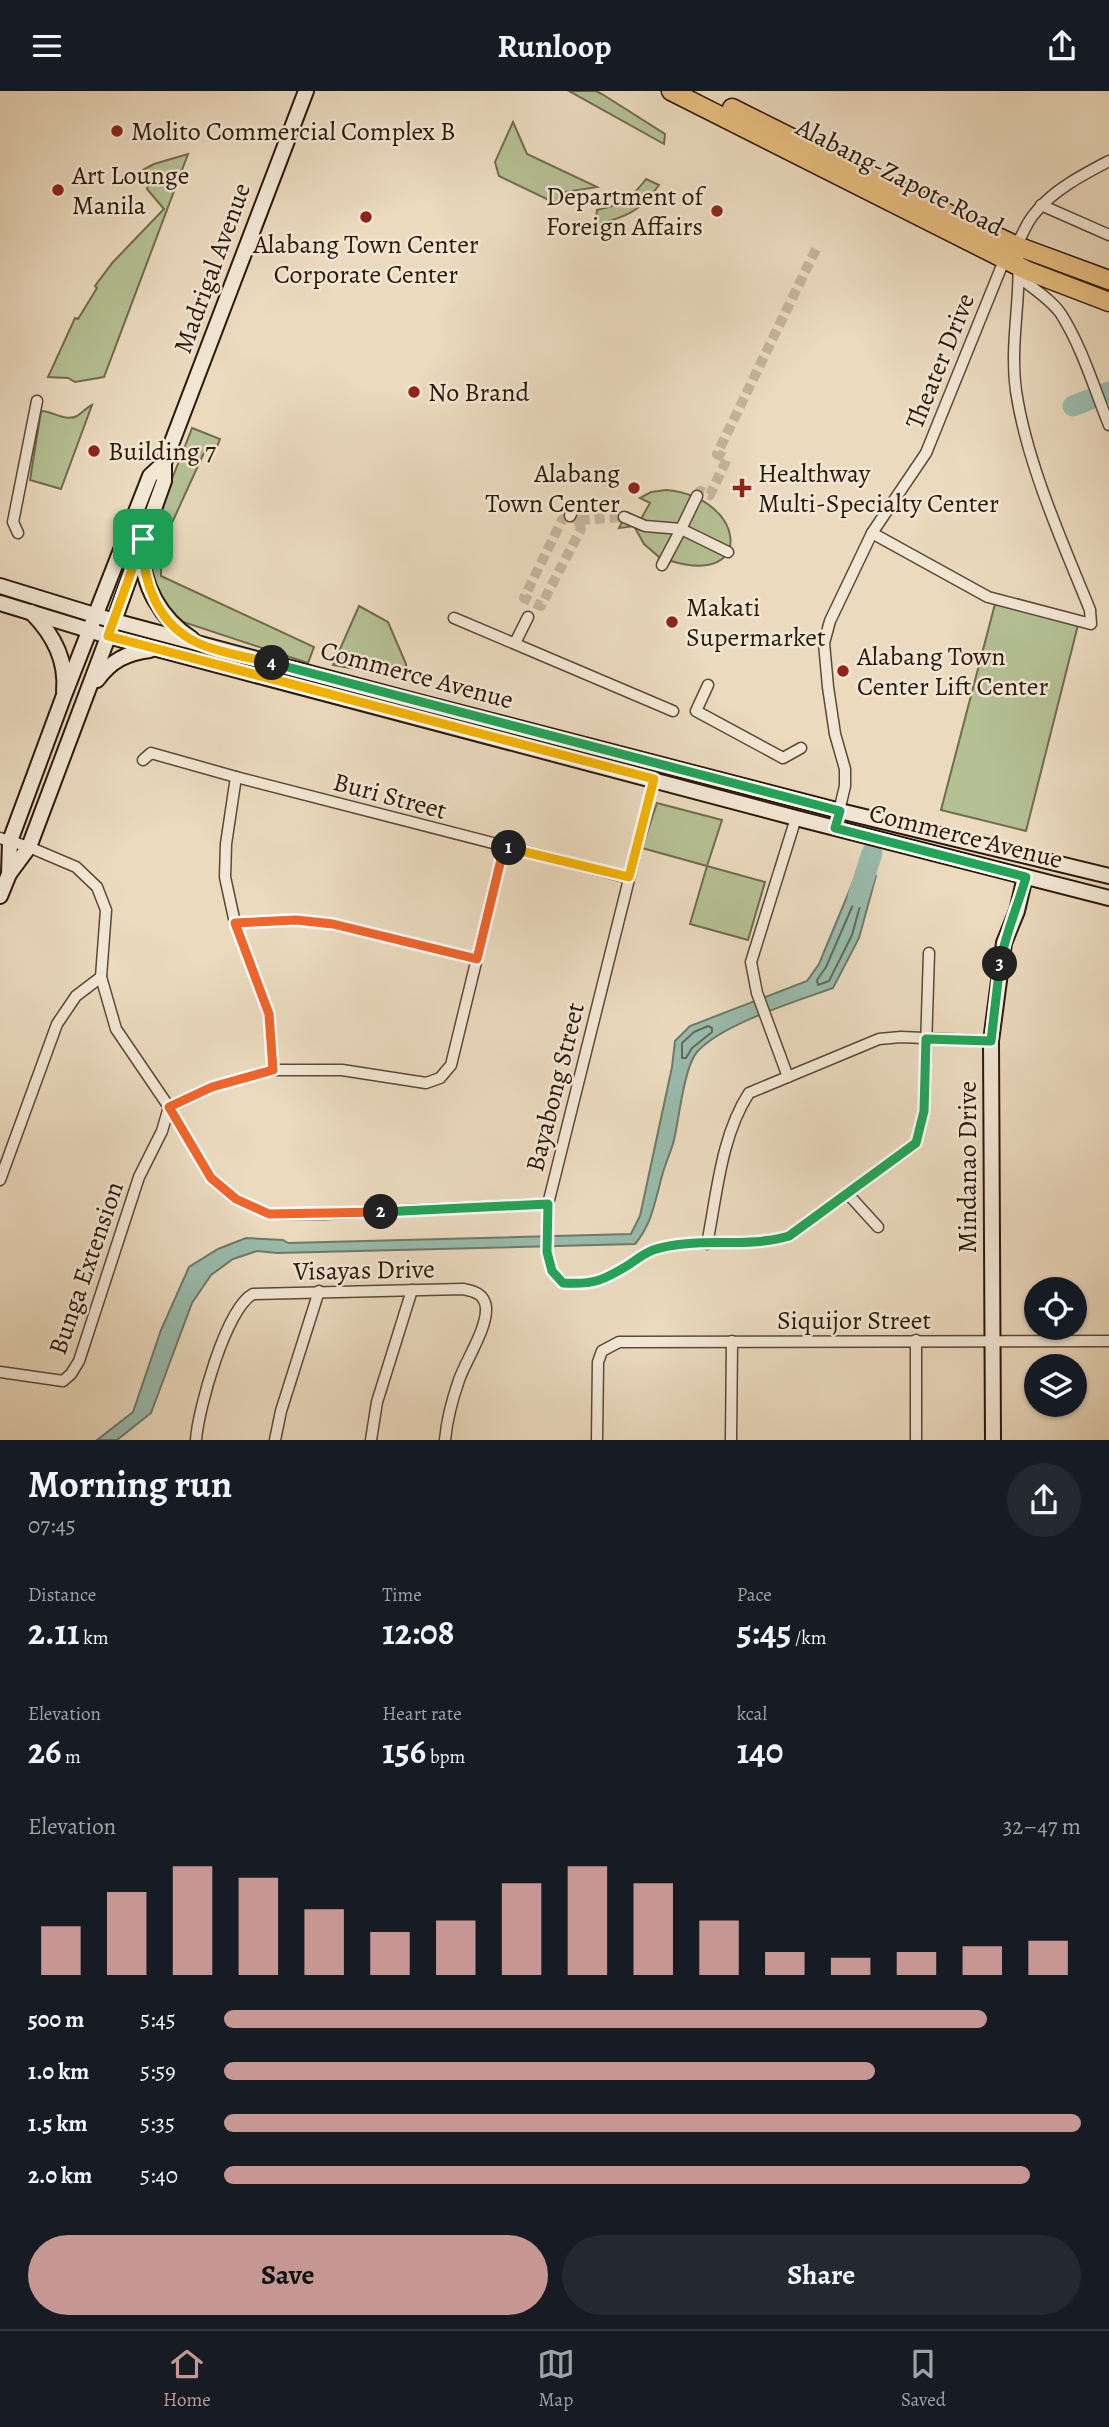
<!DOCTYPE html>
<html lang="en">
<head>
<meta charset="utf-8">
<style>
  :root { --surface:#171b24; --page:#242831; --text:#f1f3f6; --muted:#9ea1a6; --line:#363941; --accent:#c59692 }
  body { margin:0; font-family:Alegreya,serif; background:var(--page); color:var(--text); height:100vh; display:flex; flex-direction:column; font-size:26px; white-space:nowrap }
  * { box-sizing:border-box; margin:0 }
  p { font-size:23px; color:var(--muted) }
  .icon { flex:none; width:38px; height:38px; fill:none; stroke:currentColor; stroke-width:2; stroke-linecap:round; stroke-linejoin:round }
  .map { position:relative; height:1349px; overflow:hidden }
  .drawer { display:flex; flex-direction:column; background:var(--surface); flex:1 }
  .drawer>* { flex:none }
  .controls { position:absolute; left:1024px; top:1186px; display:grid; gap:14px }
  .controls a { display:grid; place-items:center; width:63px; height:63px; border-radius:50%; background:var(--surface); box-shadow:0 2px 5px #0004; font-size:35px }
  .pin { position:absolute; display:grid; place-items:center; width:60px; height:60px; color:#fff; margin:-30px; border-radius:14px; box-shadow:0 4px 10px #0006 }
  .km { position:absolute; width:35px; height:35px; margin:-18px; border-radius:50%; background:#222; color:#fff; font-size:19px; line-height:35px; text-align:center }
  .round { display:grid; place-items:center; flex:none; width:74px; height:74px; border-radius:37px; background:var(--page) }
  .head { display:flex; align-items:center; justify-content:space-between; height:119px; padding:0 28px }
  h1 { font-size:38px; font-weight:700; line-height:52px }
  .metrics { display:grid; grid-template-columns:repeat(3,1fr); gap:10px; height:119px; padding:7px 28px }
  .metrics div { display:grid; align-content:center }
  .metrics b { font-size:35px; font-weight:700 }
  .metrics small { font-size:19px; font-weight:400 }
  .metrics p { font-size:19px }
  .chart { height:196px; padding:14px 28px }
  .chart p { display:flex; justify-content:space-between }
  .chart svg { width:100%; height:126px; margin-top:7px; stroke:var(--accent); stroke-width:6 }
  .cta { display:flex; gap:14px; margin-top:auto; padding:14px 28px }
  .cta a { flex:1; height:80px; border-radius:42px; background:var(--accent); color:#111; font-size:28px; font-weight:700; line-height:80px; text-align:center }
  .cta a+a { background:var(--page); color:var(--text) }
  ul { padding:0 28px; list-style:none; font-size:23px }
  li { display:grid; grid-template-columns:112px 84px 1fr; align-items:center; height:52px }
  li i { height:18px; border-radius:9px; background:var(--accent) }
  header { display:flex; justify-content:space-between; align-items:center; height:91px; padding:0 28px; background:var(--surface); font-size:32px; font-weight:700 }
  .menu { display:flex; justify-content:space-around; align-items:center; height:98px; border-top:2px solid var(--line); background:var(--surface); font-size:19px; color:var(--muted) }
  .menu a { display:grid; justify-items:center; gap:4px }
  .menu .selected { color:var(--accent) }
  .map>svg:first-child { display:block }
  .green { fill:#b5c094; stroke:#706c4e; stroke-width:2 }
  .water { fill:#99bbab; stroke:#6d7a6a; stroke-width:2 }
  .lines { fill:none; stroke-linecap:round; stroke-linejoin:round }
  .shore { stroke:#626a5a; stroke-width:2 }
  .river { stroke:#99bbab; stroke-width:21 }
  .street-tunnel { stroke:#c5b39a; stroke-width:10; stroke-dasharray:10 5; stroke-linecap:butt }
  .street-casing { stroke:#5c4936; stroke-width:13 }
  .secondary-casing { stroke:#2c1909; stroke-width:18 }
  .highway-casing { stroke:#2c1909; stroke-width:21 }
  .street { stroke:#f2e7d5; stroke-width:10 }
  .secondary { stroke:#f2e7d5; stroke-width:14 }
  .highway { stroke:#e6bd7f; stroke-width:18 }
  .split-1-casing { stroke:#fff; stroke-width:14 }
  .split-2-casing { stroke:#fff; stroke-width:14 }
  .split-3-casing { stroke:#fff; stroke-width:14 }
  .split-4-casing { stroke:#fff; stroke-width:14 }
  .split-5-casing { stroke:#fff; stroke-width:14 }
  .split-1 { stroke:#f5b400; stroke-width:9 }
  .split-2 { stroke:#f0652b; stroke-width:9 }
  .split-3 { stroke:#22a559; stroke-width:9 }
  .split-4 { stroke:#22a559; stroke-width:9 }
  .split-5 { stroke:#f5b400; stroke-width:9 }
  .poi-dot { fill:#8f2418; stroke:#f2e7d5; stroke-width:2.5 }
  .labels { text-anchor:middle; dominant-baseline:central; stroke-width:5; stroke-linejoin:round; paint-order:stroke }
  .poi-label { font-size:26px; fill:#2c1909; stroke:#f2e7d5; text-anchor:start }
  .street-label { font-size:26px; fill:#2c1909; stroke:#f2e7d5 }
</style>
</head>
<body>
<header><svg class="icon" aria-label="menu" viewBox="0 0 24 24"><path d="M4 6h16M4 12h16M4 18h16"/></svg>Runloop<svg class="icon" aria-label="share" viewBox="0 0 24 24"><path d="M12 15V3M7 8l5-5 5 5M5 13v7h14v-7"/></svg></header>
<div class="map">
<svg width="1109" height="1349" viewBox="0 0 1109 1349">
  <rect width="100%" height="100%" fill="#ebdabe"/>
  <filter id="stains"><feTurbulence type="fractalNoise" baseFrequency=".00286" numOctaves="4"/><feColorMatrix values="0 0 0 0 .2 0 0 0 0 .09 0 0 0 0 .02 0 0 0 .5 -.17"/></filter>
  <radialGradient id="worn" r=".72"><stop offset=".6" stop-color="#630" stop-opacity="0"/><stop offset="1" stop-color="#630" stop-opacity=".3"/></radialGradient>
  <g class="green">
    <path d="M 569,0 L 596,0 L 602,3 L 665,43 L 664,53 Z"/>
    <path d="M 513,31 L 527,63 L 597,96 L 565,101 L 566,110 L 555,112 L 499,85 L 495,71 Z"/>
    <path d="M 188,63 L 104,286 L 75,291 L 68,287 L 48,286 L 75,227 L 78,228 L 97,197 L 95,195 L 113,171 L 164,118 L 147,98 L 149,91 L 139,81 L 154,73 Z"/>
    <path d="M 646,88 L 659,94 C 640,121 626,126 595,134 L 597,119 C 619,115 633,106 646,88 Z"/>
    <path d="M 92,314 L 61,398 L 30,389 L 41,320 C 53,320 65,331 77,325 C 82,322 86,317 92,314 Z"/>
    <path d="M 192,337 L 220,348 L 216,358 L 207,355 L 161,456 L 161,485 L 314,556 L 308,572 L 177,529 C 165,513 150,491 149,471 C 147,443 181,367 192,337 Z"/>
    <path d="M 666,399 C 746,406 756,496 671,470 L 666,476 L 658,472 L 659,466 L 644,453 L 634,435 L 619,437 L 627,421 L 641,428 L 650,412 L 640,407 L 651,401 Z"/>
    <path d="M 995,513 L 1078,534 L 1026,740 L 941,719 Z"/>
    <path d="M 359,515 L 388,531 L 406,573 L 406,587 L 333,574 Z"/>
    <path d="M 657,712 L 722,729 L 707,775 L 765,791 L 748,849 L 690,833 L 707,775 L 642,757 Z"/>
  </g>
  <path class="water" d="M 858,779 L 876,785 L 859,847 L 833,897 C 797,910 722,933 697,961 C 684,976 679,1028 674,1049 C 671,1061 665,1073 662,1085 C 655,1110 652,1133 635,1153 L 277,1162 L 257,1160 L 233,1168 L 211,1184 L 192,1212 L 151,1322 L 117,1349 L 97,1349 L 133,1321 L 161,1239 L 189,1176 L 218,1158 L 246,1147 L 283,1149 L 288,1152 L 631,1143 L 640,1125 L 672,976 L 675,950 L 690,935 L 807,890 L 819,873 Z"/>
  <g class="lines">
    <g class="shore">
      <path d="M 859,800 L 863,804 L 852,844 L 829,890 L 818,894 L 817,889 L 826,876 Z"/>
      <path d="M 708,935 L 712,937 L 712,941 L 692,957 L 686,967 L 682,967 L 682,952 L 694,941 Z"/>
    </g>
    <g class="river">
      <path d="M 1073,315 L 1109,301"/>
      <path d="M 858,806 L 872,762"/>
    </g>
    <g class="street-tunnel">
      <path d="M 697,405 L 700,400 L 710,404 L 727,368 L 717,363 L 818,154"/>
      <path d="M 580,426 L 578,429 L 570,425 L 562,429 L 524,507 L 541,515 L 581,438 L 578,429 L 624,426"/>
    </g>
    <g class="street-casing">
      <g id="street">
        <path d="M 1041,114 L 1109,144"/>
        <path d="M 1016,156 C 1022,145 1026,132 1035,122 C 1053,99 1084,83 1109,70"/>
        <path d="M 1028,180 L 1024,190 C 1037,200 1052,210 1061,223 C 1082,256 1094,297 1109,334"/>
        <path d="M 570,425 L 571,423"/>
        <path d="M 624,426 L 645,435 L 681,438 L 697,405"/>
        <path d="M 18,442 L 13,431 L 37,310"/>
        <path d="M 872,442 L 988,506 L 1091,533 L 1090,519 C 1062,450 1027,373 1016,300 C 1009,250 1023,202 1017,155"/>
        <path d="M 662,474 L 681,438 L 728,461"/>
        <path d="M 454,527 L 673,620"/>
        <path d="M 515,552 L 528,526"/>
        <path d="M 708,594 L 696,620 L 783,667 L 801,657"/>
        <path d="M 143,669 L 151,662 L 236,686 L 629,787"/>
        <path d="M 236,686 L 226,753 L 225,786 L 235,832 L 269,923 L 273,979"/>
        <path d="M 654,688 L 548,1113 L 547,1161 L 552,1180 L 563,1192 C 593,1194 604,1189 630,1173 C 637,1168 645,1162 653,1159 C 695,1145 746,1158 789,1145 L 916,1052 L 924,1020 L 929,862"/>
        <path d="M 835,737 L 845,695 L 845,678 L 835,643 L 828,596 L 824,552 L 830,530 L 872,442 L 926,362 L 1005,167"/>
        <path d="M 0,747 L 29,756 L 76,776 L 97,796 L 106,819 L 101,886 L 116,938 L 169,1016 L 211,1087 L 236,1108 L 269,1123 L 324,1123 L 548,1113"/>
        <path d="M 235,832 L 296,829 L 333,833 L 477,868"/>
        <path d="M 788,986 L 757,902 L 751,871 L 796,727"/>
        <path d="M 0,1089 L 57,933 L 76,905 L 101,886"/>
        <path d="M 848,1103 L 878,1136"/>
        <path d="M 707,1153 C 717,1103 721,1045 749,1002 L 879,948 L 901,946 L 991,950"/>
        <path d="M 0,1281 L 63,1290 L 71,1283 L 79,1270 L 139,1086 L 162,1040 L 169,1016 L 212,996 L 273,979 L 342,979 L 426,992 L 440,987 L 451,974 L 504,756"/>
        <path d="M 196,1349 C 198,1319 226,1217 253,1203 L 463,1198 C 474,1200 485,1203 486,1217 C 487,1238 466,1269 459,1289 C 452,1309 447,1328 445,1349"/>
        <path d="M 275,1349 L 281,1320 L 319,1200"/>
        <path d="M 371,1349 L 377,1311 L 412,1199"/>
        <path d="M 597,1349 L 598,1271 L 602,1260 L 619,1251 L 1109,1250"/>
        <path d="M 731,1349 L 732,1250"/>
        <path d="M 916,1349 L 916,1249"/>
      </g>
    </g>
    <g class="secondary-casing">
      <g id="secondary">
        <path d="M 142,457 C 141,494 161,528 192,548"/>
        <path d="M 0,495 L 114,530 L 407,608 L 840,720 L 1109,785"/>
        <path d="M 0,512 L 108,545 L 796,727 L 1109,807"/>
        <path d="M 31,521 C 53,543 67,569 64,600"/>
        <path d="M 97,589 C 111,570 126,562 150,559"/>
        <path d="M 9,783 L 10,750 L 63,607 L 150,385 L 164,372"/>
        <path d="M 0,805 L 9,783 L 29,756 L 114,530 L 164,390 L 164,372 L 306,0"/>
        <path d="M 993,1349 L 991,950 L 1004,852 L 1017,820 L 1025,786"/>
      </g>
    </g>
    <g class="highway-casing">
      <g id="highway">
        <path d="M 671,0 L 1028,180 L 1109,211"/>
        <path d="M 732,17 L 870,86 L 1017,155 L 1109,189"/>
      </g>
    </g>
    <use href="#street" class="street"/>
    <use href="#secondary" class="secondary"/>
    <use href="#highway" class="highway"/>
  </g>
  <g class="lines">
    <g class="split-1-casing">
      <path id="split-1" d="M 143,448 L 108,545 L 654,688 L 629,786 L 509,757"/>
    </g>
    <g class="split-2-casing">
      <path id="split-2" d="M 381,1121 L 269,1123 L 236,1108 L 211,1087 L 169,1016 L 212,996 L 273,979 L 269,923 L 235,832 L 296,829 L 333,833 L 477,868 L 504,756 L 509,757"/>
    </g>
    <g class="split-3-casing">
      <path id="split-3" d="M 381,1121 L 548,1113 L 547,1161 L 552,1180 L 563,1192 C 594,1194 604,1189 630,1173 C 637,1168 645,1162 653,1159 C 694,1145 746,1158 789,1145 L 916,1052 L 924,1020 L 926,948 L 991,950 L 1000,873"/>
    </g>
    <g class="split-4-casing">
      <path id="split-4" d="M 272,572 L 840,720 L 835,737 L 1026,786 C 1018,815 1005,843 1000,873"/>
    </g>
    <g class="split-5-casing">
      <path id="split-5" d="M 143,448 C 141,490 158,534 198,552 C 219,562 249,566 272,572"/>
    </g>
    <use href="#split-1" class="split-1"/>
    <use href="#split-2" class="split-2"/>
    <use href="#split-3" class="split-3"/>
    <use href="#split-4" class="split-4"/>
    <use href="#split-5" class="split-5"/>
  </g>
  <g class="poi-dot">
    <circle cx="117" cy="40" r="7"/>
    <circle cx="58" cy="99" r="7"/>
    <circle cx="717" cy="120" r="7"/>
    <circle cx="366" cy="126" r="7"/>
    <circle cx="414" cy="301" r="7"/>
    <circle cx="94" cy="360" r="7"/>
    <circle cx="634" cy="397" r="7"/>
    <path d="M738.5 386.5h7v7h7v7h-7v7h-7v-7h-7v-7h7z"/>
    <circle cx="672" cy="531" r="7"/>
    <circle cx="843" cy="580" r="7"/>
  </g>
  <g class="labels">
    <g class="poi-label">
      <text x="131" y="40">Molito Commercial Complex B</text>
      <text x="72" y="84">Art Lounge<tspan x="72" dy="30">Manila</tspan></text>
      <text x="703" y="105" text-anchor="end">Department of<tspan x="703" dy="30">Foreign Affairs</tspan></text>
      <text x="366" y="153" text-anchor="middle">Alabang Town Center<tspan x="366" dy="30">Corporate Center</tspan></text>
      <text x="428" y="301">No Brand</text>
      <text x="108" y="360">Building 7</text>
      <text x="620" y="382" text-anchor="end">Alabang<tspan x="620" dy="30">Town Center</tspan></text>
      <text x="758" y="382">Healthway<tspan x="758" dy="30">Multi-Specialty Center</tspan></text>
      <text x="686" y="516">Makati<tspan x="686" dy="30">Supermarket</tspan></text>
      <text x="857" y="565">Alabang Town<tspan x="857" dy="30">Center Lift Center</tspan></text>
    </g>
    <g class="street-label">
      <text transform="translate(900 86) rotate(27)">Alabang-Zapote Road</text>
      <text transform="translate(212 177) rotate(-70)">Madrigal Avenue</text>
      <text transform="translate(940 270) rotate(-68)">Theater Drive</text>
      <text transform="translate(417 584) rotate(15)">Commerce Avenue</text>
      <text transform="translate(390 705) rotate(15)">Buri Street</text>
      <text transform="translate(966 745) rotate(14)">Commerce Avenue</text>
      <text transform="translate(555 996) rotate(-76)">Bayabong Street</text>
      <text transform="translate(967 1076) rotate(-90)">Mindanao Drive</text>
      <text transform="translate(86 1177) rotate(-71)">Bunga Extension</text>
      <text transform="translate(364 1179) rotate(-1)">Visayas Drive</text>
      <text x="854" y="1229">Siquijor Street</text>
    </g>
  </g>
  <rect width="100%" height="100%" filter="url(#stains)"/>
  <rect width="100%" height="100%" fill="url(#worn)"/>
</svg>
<div class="controls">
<a><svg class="icon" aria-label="locate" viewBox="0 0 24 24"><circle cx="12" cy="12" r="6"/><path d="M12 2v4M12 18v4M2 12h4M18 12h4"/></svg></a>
<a><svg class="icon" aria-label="layers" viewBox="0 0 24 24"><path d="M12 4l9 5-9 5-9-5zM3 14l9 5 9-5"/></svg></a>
</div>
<div class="pin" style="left:143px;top:448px;background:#1e9e55"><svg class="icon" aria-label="arrive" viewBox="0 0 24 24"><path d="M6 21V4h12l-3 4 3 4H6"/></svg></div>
<b class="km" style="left:509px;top:757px">1</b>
<b class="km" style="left:381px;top:1121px">2</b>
<b class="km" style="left:1000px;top:873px">3</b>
<b class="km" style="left:272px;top:572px">4</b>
</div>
<section class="drawer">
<div class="head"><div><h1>Morning run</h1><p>07:45</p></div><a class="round"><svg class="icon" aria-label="share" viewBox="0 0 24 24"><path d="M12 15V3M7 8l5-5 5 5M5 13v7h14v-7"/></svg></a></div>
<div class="metrics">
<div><p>Distance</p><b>2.11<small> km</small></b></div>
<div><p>Time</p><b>12:08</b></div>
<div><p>Pace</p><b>5:45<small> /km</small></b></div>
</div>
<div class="metrics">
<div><p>Elevation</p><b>26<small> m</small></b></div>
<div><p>Heart rate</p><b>156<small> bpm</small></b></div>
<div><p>kcal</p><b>140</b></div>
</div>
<div class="chart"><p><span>Elevation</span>32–47 m</p>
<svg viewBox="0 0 160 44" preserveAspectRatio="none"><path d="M5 44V27M15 44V15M25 44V6M35 44V10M45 44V21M55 44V29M65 44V25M75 44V12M85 44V6M95 44V12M105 44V25M115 44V36M125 44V38M135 44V36M145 44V34M155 44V32"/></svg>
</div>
<ul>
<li><b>500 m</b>5:45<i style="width:89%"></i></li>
<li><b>1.0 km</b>5:59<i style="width:76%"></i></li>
<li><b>1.5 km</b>5:35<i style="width:100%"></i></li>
<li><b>2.0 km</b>5:40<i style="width:94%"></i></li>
</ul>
<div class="cta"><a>Save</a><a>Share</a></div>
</section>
<nav class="menu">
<a class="selected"><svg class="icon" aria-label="home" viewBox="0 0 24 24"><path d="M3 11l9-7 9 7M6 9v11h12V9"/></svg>Home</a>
<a><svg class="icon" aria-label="map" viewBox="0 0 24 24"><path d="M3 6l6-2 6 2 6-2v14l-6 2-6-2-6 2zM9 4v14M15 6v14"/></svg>Map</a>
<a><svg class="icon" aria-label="saved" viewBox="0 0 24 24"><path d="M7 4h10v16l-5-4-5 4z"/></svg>Saved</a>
</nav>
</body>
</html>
